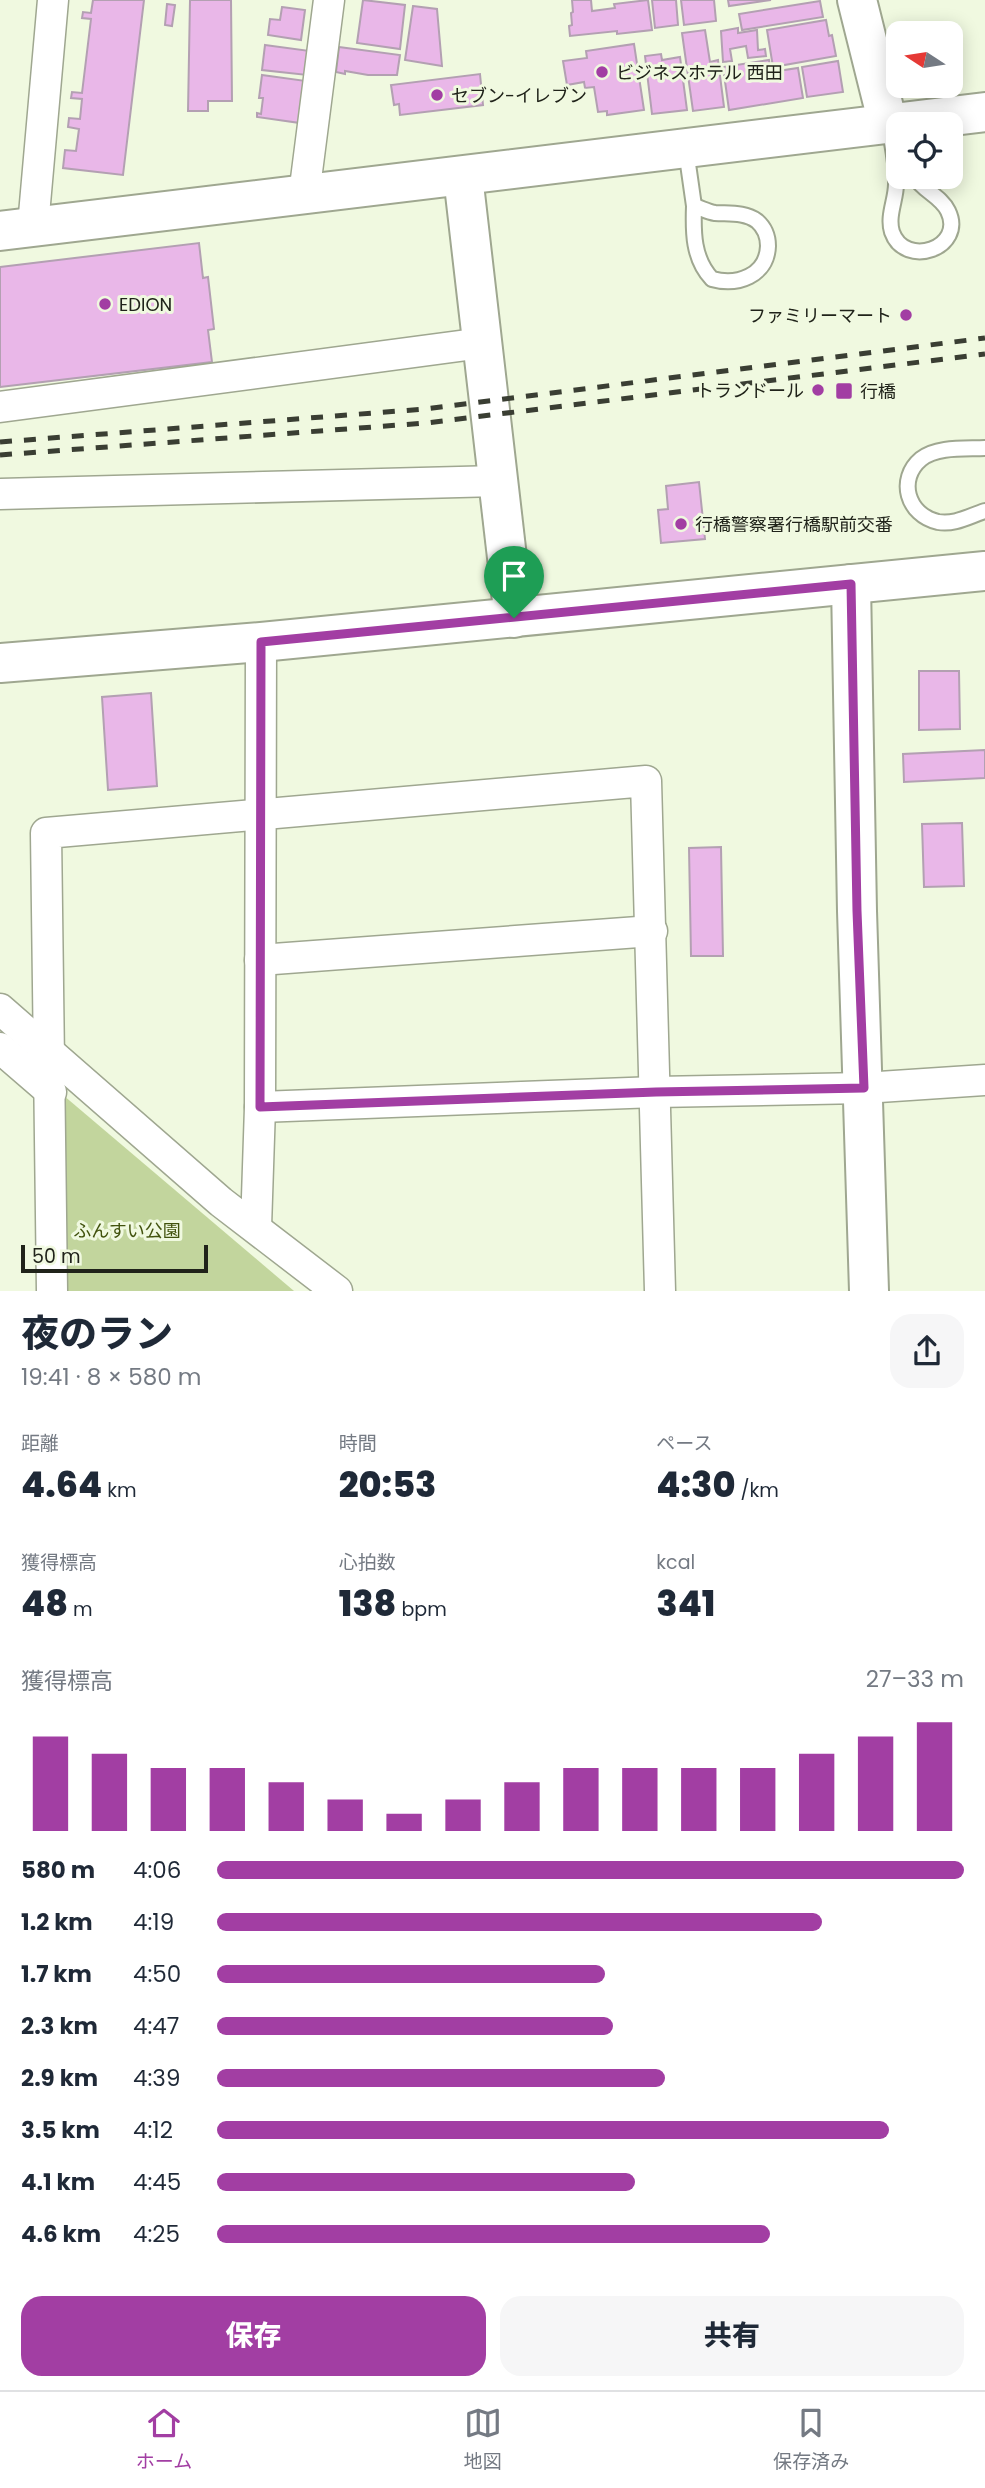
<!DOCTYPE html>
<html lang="ja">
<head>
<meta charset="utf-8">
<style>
  :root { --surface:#fff; --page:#f6f6f7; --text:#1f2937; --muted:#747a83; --line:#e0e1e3; --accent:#a23ea3 }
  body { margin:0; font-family:Poppins,"Noto Sans JP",sans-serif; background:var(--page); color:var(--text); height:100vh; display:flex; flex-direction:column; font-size:26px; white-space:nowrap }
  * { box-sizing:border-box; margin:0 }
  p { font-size:23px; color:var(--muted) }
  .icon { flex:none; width:38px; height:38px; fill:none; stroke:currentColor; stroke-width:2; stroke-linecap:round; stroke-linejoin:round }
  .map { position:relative; height:1291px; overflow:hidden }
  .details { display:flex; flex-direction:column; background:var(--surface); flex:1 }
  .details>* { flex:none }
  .needle { width:46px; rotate:282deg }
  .buttons { position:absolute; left:886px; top:21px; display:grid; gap:14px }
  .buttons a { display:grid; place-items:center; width:77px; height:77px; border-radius:14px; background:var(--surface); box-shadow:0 4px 18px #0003; font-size:35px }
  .scale { position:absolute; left:21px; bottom:18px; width:187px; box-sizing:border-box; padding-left:7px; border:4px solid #20231a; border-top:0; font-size:19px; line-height:24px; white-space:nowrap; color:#20231a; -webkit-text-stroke:5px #f0f9e0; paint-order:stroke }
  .pin { position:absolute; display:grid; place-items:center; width:60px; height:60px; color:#fff; margin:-72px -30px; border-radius:50% 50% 50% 0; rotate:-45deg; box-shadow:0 0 7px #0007 }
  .pin .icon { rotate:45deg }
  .round { display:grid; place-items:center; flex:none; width:74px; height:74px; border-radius:21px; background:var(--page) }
  .overview { display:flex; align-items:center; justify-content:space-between; height:119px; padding:0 21px }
  h1 { font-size:38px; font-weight:800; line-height:52px }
  .figures { display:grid; grid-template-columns:repeat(3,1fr); gap:10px; height:119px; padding:7px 21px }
  .figures div { display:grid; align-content:center }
  .figures b { font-size:35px; font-weight:800 }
  .figures small { font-size:19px; font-weight:400 }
  .figures p { font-size:19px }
  .chart { height:196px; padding:14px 21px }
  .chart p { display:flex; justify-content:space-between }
  .chart svg { width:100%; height:126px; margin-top:7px; stroke:var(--accent); stroke-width:6 }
  .button { display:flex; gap:14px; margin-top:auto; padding:14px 21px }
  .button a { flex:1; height:80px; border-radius:21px; background:var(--accent); color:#fff; font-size:28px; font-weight:800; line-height:80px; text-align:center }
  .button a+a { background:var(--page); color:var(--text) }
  ul { padding:0 21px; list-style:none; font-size:23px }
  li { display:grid; grid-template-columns:112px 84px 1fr; align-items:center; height:52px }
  li i { height:18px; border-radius:9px; background:var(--accent) }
  .tabs { display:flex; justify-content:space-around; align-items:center; height:98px; border-top:2px solid var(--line); background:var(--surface); font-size:19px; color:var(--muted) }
  .tabs a { display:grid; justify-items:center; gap:4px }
  .tabs .current { color:var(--accent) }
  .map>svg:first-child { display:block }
  .green { fill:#c2d59d }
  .building { fill:#e9b7e8; stroke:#b3a0b2; stroke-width:2 }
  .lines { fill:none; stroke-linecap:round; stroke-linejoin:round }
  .lane-casing { stroke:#9fa790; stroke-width:18 }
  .street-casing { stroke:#9fa790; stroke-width:33 }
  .secondary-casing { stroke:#9fa790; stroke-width:42 }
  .lane { stroke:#fff; stroke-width:14 }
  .street { stroke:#fff; stroke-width:30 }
  .secondary { stroke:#fff; stroke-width:38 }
  .rail { stroke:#3a3e33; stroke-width:5; stroke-dasharray:12 12; stroke-linecap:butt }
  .route-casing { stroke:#fff; stroke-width:14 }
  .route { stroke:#a23ea3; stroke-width:9 }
  .poi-dot { fill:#a23ea3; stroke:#f0f9e0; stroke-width:2.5 }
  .labels { text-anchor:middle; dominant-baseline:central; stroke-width:6; stroke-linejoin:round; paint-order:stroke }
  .poi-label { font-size:18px; fill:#20231a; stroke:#f0f9e0; text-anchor:start }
  .park-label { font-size:18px; fill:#42530e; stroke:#f0f9e0 }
</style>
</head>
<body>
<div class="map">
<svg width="985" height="1291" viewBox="0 0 985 1291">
  <rect width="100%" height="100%" fill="#f0f9e0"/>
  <path class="green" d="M 63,1095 L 294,1291 L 66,1291 Z"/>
  <g class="building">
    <path d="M 93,0 L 144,0 L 123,175 L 63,168 L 65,150 L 76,151 L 79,129 L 68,127 L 69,118 L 80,119 L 82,99 L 71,98 L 72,92 L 82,93 L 91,19 L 82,18 L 83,12 L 91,13 Z"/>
    <path d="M 190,0 L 231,0 L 232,101 L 208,101 L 208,111 L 188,111 Z"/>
    <path d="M 363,0 L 405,5 L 400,49 L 357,43 Z"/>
    <path d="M 572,0 L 591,0 L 592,11 L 615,8 L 614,4 L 648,0 L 652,30 L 617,34 L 617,31 L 570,36 L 569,26 L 572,25 L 571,13 L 573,12 Z"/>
    <path d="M 652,0 L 676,0 L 678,25 L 655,28 Z"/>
    <path d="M 681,0 L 714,0 L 716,21 L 684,25 Z"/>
    <path d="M 728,0 L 771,0 L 729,6 Z"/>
    <path d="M 820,1 L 823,17 L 742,30 L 739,14 Z"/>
    <path d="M 167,4 L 175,5 L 172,26 L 165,25 Z"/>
    <path d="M 413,6 L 437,9 L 442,66 L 405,60 Z"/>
    <path d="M 282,7 L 305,10 L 301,40 L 268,35 L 270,19 L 280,20 Z"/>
    <path d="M 826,20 L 829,36 L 832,35 L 836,56 L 773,67 L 767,30 Z"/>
    <path d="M 738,28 L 738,33 L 757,30 L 758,50 L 765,49 L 766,56 L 748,58 L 746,46 L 730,49 L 732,61 L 723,62 L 721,31 Z"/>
    <path d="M 705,30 L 710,62 L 718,60 L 724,107 L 693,111 L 682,33 Z"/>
    <path d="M 634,44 L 644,110 L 607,115 L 607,111 L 598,112 L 594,87 L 585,88 L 584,82 L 567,85 L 563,61 L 587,58 L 586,51 Z"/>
    <path d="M 265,45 L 310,51 L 307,75 L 262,70 Z"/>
    <path d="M 339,47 L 400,55 L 397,75 L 368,75 L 345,71 L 345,74 L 336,72 Z"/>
    <path d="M 661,54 L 662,60 L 680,57 L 687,110 L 652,114 L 645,56 Z"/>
    <path d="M 769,60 L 771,72 L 798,68 L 803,98 L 729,110 L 723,67 Z"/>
    <path d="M 838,61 L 843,92 L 807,97 L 802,67 Z"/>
    <path d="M 480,74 L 483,105 L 400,115 L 399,104 L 394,105 L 391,85 Z"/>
    <path d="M 262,75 L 306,81 L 300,123 L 257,117 L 257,113 L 261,114 L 263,98 L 259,98 Z"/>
    <path d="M 199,243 L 203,278 L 208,277 L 214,329 L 208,330 L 212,362 L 0,387 L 0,267 Z"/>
    <path d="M 699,482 L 705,539 L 661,543 L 658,510 L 668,509 L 666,486 Z"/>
    <path d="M 919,671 L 959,671 L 960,729 L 919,730 Z"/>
    <path d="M 151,693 L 157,786 L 108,790 L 102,697 Z"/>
    <path d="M 985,750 L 985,778 L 904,782 L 903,754 Z"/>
    <path d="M 962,823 L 964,886 L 924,887 L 922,824 Z"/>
    <path d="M 721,847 L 723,956 L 691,956 L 689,848 Z"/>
  </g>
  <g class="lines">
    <g class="lane-casing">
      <g id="lane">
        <path d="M 889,125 C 892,145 897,164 896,184 C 896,200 887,216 892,232 C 905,269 966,248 948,211 C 941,196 923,191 915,177"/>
        <path d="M 686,150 L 694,206"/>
        <path d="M 694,206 C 701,208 708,212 715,213 C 729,214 745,212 757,221 C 765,228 768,236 768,246 C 767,276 737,286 712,279 C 693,259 693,232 694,206 Z"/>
        <path d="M 985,448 C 966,449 937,446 921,459 C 897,479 907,515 938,522 C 955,525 969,516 985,511"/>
      </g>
    </g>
    <g class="street-casing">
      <g id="street">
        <path d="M 304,195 L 329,0"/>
        <path d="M 33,226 L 53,0"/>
        <path d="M 0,407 L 482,343"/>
        <path d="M 0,494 L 498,481"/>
        <path d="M 260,960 L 652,931"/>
        <path d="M 0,1009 L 221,1202 L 337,1291"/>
        <path d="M 0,1048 L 51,1092"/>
        <path d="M 260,1107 L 656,1092 L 864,1088 L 985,1080"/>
        <path d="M 256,1227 L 260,1107 L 261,642"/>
        <path d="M 52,1291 L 46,833 L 646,781 L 660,1291"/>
      </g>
    </g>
    <g class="secondary-casing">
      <g id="secondary">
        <path d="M 857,0 L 888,124"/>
        <path d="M 463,176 L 514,618"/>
        <path d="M 0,231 L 985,112"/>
        <path d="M 851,584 L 857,911 L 869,1291"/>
        <path d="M 0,663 L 261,642 L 985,571"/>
      </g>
    </g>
    <use href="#lane" class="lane"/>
    <use href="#street" class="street"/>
    <use href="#secondary" class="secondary"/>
    <g class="rail">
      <path d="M 0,442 L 425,409 L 985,338"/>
      <path d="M 0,455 L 426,423 L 985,354"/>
    </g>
  </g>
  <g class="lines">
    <g class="route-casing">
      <path id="route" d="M 851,584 L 857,911 L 864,1088 L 656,1092 L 260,1107 L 261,642 Z"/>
    </g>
    <use href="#route" class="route"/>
  </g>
  <g class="poi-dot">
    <circle cx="602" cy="72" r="7"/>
    <circle cx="437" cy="95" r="7"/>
    <circle cx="105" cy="304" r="7"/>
    <circle cx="906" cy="315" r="7"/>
    <circle cx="818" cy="390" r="7"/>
    <rect x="835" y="382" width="18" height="18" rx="3.5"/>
    <circle cx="681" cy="524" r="7"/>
  </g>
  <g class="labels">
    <g class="poi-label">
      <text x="616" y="72">ビジネスホテル 西田</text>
      <text x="451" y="95">セブン-イレブン</text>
      <text x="119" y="304">EDION</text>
      <text x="892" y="315" text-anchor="end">ファミリーマート</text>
      <text x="804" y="390" text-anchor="end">トランドール</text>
      <text x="860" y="391">行橋</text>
      <text x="695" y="524">行橋警察署行橋駅前交番</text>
    </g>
    <g class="park-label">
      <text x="127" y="1230">ふんすい公園</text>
    </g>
  </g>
</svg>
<div class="buttons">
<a><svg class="needle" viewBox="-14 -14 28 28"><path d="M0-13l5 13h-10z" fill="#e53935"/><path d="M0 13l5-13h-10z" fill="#747a83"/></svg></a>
<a><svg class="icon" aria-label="locate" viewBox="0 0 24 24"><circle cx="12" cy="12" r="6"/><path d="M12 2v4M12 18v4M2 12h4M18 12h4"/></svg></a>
</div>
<div class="scale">50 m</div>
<div class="pin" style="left:514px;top:618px;background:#1e9e55"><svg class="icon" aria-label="arrive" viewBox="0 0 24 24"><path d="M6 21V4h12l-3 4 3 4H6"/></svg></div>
</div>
<section class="details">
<div class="overview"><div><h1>夜のラン</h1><p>19:41 · 8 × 580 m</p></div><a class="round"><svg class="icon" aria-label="share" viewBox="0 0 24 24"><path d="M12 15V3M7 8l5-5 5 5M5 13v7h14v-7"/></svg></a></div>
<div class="figures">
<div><p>距離</p><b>4.64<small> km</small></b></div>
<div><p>時間</p><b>20:53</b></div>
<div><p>ペース</p><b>4:30<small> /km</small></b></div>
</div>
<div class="figures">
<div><p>獲得標高</p><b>48<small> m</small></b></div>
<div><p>心拍数</p><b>138<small> bpm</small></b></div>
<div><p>kcal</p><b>341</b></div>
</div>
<div class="chart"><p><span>獲得標高</span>27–33 m</p>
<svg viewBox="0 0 160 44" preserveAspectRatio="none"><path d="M5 44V11M15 44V17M25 44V22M35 44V22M45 44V27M55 44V33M65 44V38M75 44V33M85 44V27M95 44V22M105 44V22M115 44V22M125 44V22M135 44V17M145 44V11M155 44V6"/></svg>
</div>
<ul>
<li><b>580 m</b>4:06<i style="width:100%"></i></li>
<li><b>1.2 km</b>4:19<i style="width:81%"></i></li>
<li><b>1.7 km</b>4:50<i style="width:52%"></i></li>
<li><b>2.3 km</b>4:47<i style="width:53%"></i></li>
<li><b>2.9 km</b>4:39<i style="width:60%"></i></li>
<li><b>3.5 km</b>4:12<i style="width:90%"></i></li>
<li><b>4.1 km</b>4:45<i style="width:56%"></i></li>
<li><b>4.6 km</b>4:25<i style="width:74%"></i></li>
</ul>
<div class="button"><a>保存</a><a>共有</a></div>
</section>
<nav class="tabs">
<a class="current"><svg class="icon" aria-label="home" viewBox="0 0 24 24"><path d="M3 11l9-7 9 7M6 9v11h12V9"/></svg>ホーム</a>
<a><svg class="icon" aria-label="map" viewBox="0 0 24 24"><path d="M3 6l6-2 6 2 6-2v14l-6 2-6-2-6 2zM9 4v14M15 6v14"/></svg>地図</a>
<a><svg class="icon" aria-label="saved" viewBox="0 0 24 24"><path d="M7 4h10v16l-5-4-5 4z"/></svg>保存済み</a>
</nav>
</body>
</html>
